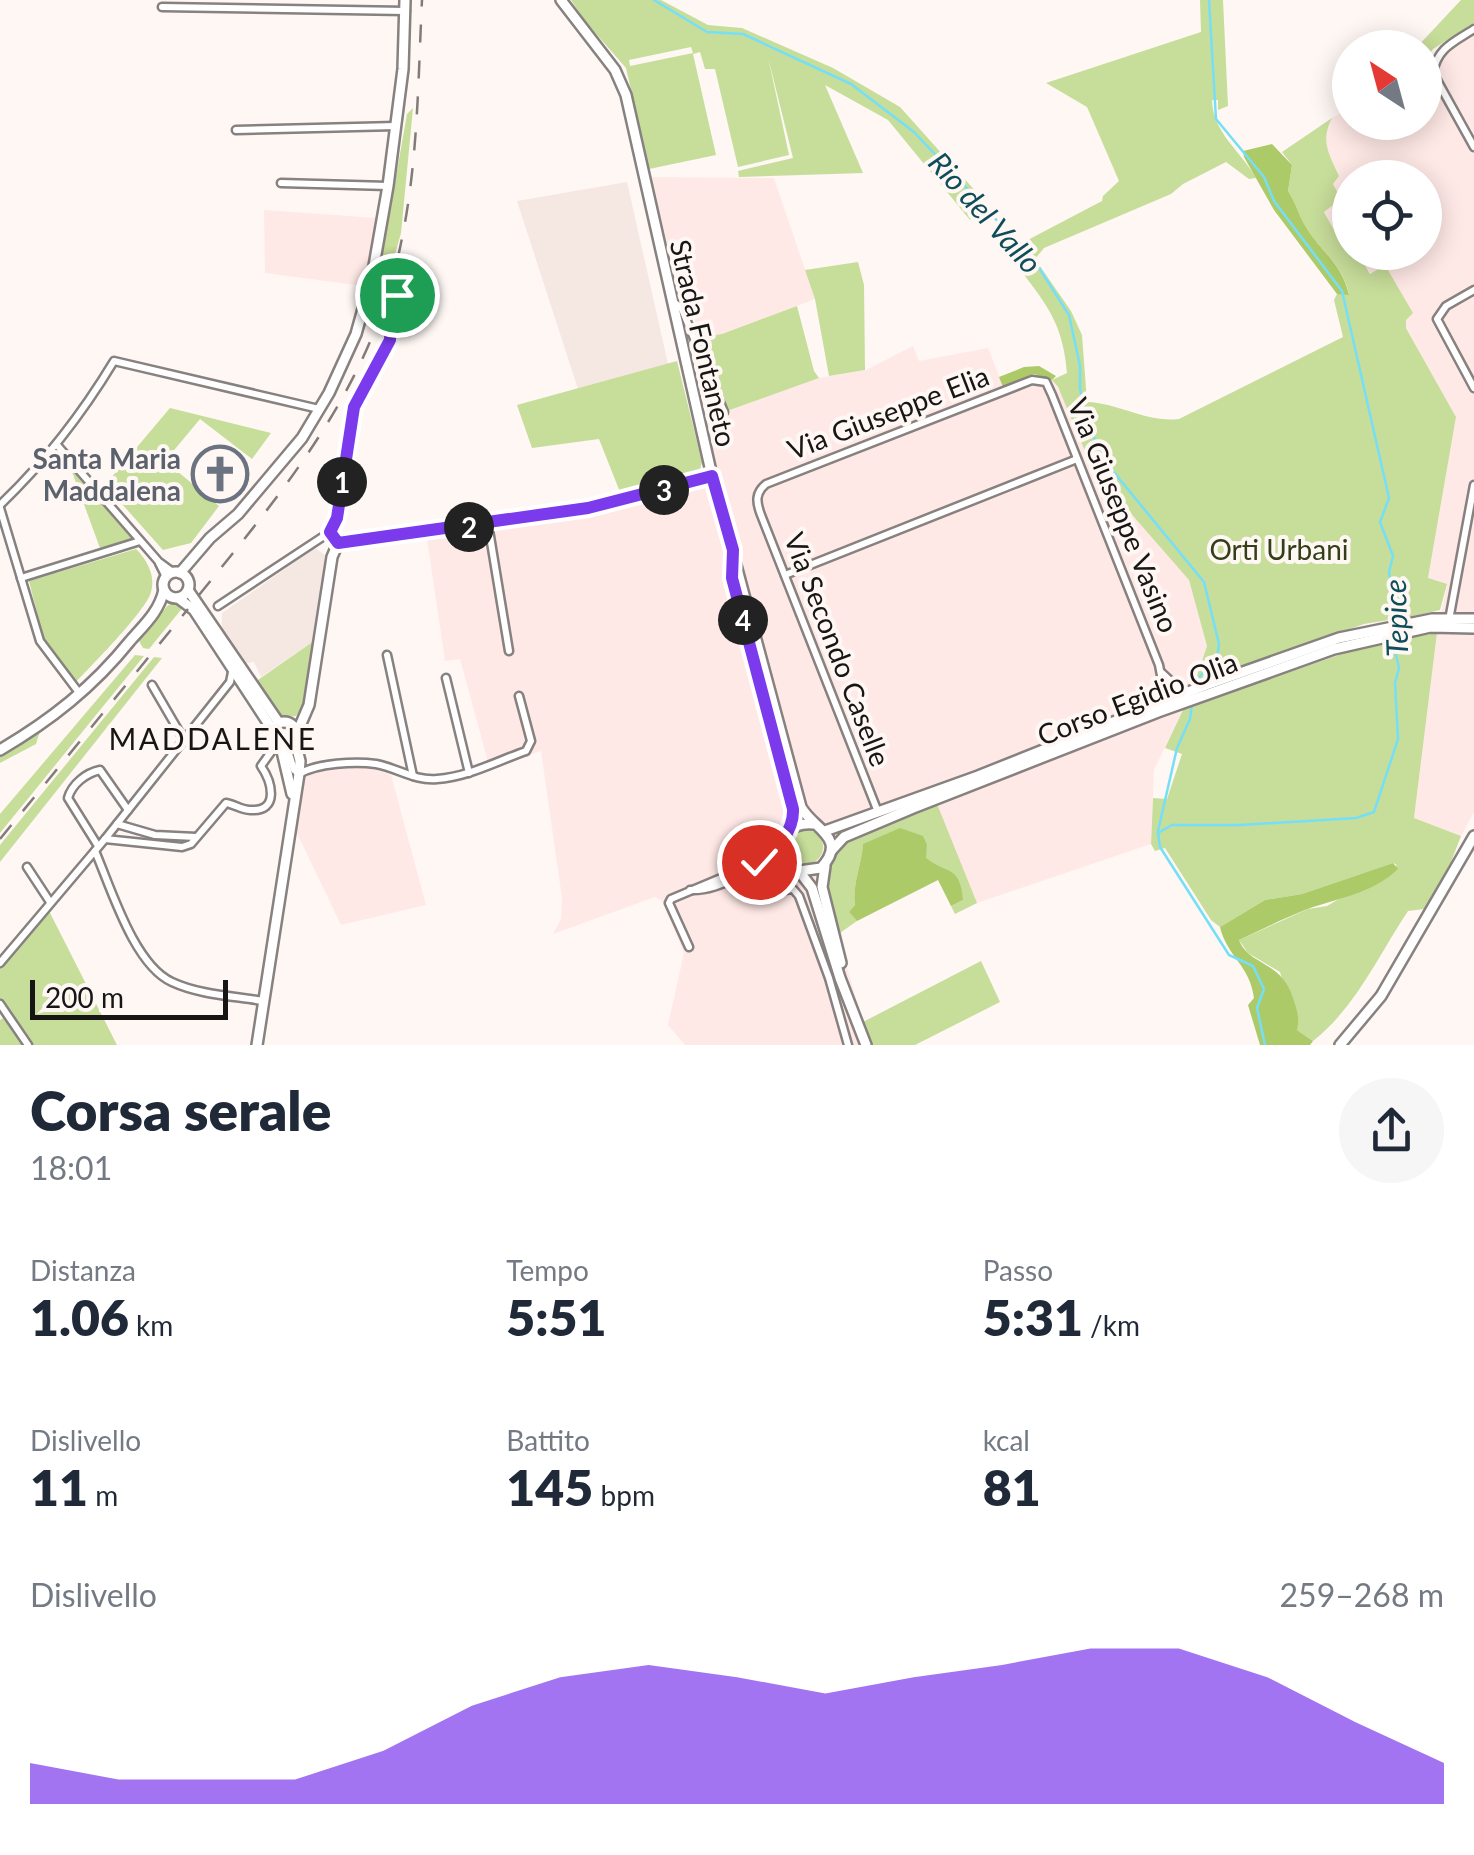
<!DOCTYPE html>
<html lang="it">
<head>
<meta charset="utf-8">
<style>
  :root { --surface:#fff; --page:#f6f6f7; --text:#1f2937; --muted:#747a83; --accent:#7c3aed }
  body { margin:0; font-family:Lato,sans-serif; background:var(--page); color:var(--text); height:100vh; display:flex; flex-direction:column; font-size:38px; white-space:nowrap }
  * { box-sizing:border-box; margin:0 }
  p { font-size:32px; color:var(--muted) }
  .icon { flex:none; width:55px; height:55px; fill:none; stroke:currentColor; stroke-width:2; stroke-linecap:round; stroke-linejoin:round }
  .map { position:relative; height:1045px; overflow:hidden }
  .side { display:flex; flex-direction:column; background:var(--surface); flex:1 }
  .side>* { flex:none }
  .needle { width:65px; rotate:324deg }
  .fabs { position:absolute; left:1332px; top:30px; display:grid; gap:20px }
  .fabs a { display:grid; place-items:center; width:110px; height:110px; border-radius:50%; background:var(--surface); box-shadow:0 5px 25px #0003; font-size:50px }
  .scale { position:absolute; left:30px; bottom:25px; width:198px; box-sizing:border-box; padding-left:10px; border:5px solid #181515; border-top:0; font-size:28px; line-height:35px; white-space:nowrap; color:#181515; -webkit-text-stroke:8px #fef7f4; paint-order:stroke }
  .pin { position:absolute; display:grid; place-items:center; width:85px; height:85px; color:#fff; margin:-42px; border:5px solid #fff; border-radius:50%; box-shadow:0 2px 10px #0007 }
  .km { position:absolute; width:50px; height:50px; margin:-25px; border-radius:50%; background:#222; color:#fff; font-size:28px; line-height:50px; text-align:center }
  .round { display:grid; place-items:center; flex:none; width:105px; height:105px; border-radius:52px; background:var(--page) }
  .summary { display:flex; align-items:center; justify-content:space-between; height:170px; padding:0 30px }
  h1 { font-size:55px; font-weight:800; line-height:75px }
  .figures { display:grid; grid-template-columns:repeat(3,1fr); gap:15px; height:170px; padding:10px 30px }
  .figures div { display:grid; align-content:center }
  .figures b { font-size:50px; font-weight:800 }
  .figures small { font-size:28px; font-weight:400 }
  .figures p { font-size:28px }
  .chart { height:280px; padding:20px 30px }
  .chart p { display:flex; justify-content:space-between }
  .chart svg { width:100%; height:180px; margin-top:10px; fill:var(--accent); opacity:.7 }
  .map>svg:first-child { display:block }
  .industrial { fill:#ffe9e6 }
  .built { fill:#f5e8e2 }
  .green { fill:#c7dd9a; fill-rule:evenodd }
  .forest { fill:#acca68 }
  .lines { fill:none; stroke-linecap:round; stroke-linejoin:round }
  .stream { stroke:#75dff7; stroke-width:2.5 }
  .street-casing { stroke:#87817f; stroke-width:11 }
  .secondary-casing { stroke:#87817f; stroke-width:14 }
  .street { stroke:#fff; stroke-width:6 }
  .secondary { stroke:#fff; stroke-width:9 }
  .rail { stroke:#817c7a; stroke-width:2.5; stroke-dasharray:18 18; stroke-linecap:butt }
  .route-casing { stroke:#fff; stroke-width:20 }
  .route { stroke:#7c3aed; stroke-width:12 }
  .labels { text-anchor:middle; dominant-baseline:central; stroke-width:8; stroke-linejoin:round; paint-order:stroke }
  .street-label { font-size:28px; fill:#181515; stroke:#fef7f4 }
  .worship-label { font-size:28px; font-weight:bold; fill:#5b616d; stroke:#fef7f4; text-anchor:end }
  .park-label { font-size:28px; fill:#333f16; stroke:#fef7f4 }
  .water-label { font-size:30px; font-style:italic; fill:#0e4e5a; stroke:#fef7f4 }
  .neighbourhood-label { font-size:30px; letter-spacing:2.5px; fill:#181515; stroke:#fef7f4 }
</style>
</head>
<body>
<div class="map">
<svg width="1474" height="1045" viewBox="0 0 1474 1045">
  <rect width="100%" height="100%" fill="#fef7f4"/>
  <g class="industrial">
    <path d="M 1474,34 L 1474,812 L 1461,836 L 1414,818 L 1437,633 L 1447,585 L 1428,579 L 1456,417 L 1406,327 L 1385,266 L 1371,274 L 1358,253 L 1425,252 L 1425,178 L 1350,178 L 1350,240 L 1347,235 L 1339,240 L 1324,211 L 1341,199 L 1332,183 L 1339,176 L 1324,145 L 1326,129 L 1332,118 L 1350,108 L 1350,122 L 1425,122 L 1425,65 Z"/>
    <path d="M 650,177 L 774,178 L 815,299 L 722,334 L 701,337 L 670,254 Z"/>
    <path d="M 264,210 L 377,218 L 364,286 L 265,273 Z"/>
    <path d="M 913,346 L 919,361 L 988,348 L 1003,386 L 1034,374 L 1052,380 L 1160,543 L 1189,579 L 1207,646 L 1184,708 L 1154,770 L 1151,844 L 977,903 L 938,812 L 837,934 L 870,1045 L 685,1045 L 668,1025 L 684,953 L 662,901 L 655,897 L 553,934 L 561,919 L 562,898 L 541,751 L 490,769 L 460,659 L 445,661 L 426,532 L 593,511 L 717,479 L 705,419 L 819,378 L 866,370 Z"/>
    <path d="M 367,766 L 391,775 L 426,905 L 341,925 L 296,831 L 306,773 Z"/>
  </g>
  <g class="built">
    <path d="M 627,182 L 668,364 L 578,389 L 517,201 Z"/>
    <path d="M 315,548 L 325,555 L 326,560 L 314,641 L 261,677 L 254,662 L 243,664 L 222,629 L 222,613 Z"/>
  </g>
  <g class="green">
    <path d="M 571,0 L 661,0 L 708,25 L 742,28 L 833,68 L 900,107 L 987,204 L 970,220 L 888,120 L 825,85 L 863,173 L 739,177 L 738,171 L 793,158 L 768,57 L 789,155 L 738,167 L 715,69 L 705,69 L 700,52 L 693,54 L 716,155 L 649,169 L 626,68 L 584,20 ZM 691,47 L 693,53 L 630,66 L 629,60 Z"/>
    <path d="M 1200,0 L 1223,0 L 1228,106 L 1218,110 L 1218,100 L 1212,100 C 1213,133 1240,150 1256,178 L 1249,179 L 1226,162 L 1183,184 L 1171,194 L 1044,248 L 1035,259 L 1071,311 L 1082,335 L 1087,402 C 1118,403 1148,423 1179,419 L 1343,337 L 1334,300 L 1337,294 L 1349,294 C 1341,261 1322,254 1306,227 C 1299,216 1296,203 1288,191 L 1292,165 L 1282,152 L 1332,118 C 1320,141 1329,154 1339,176 L 1333,184 L 1341,199 L 1324,212 L 1339,239 L 1347,235 L 1350,252 L 1358,253 L 1370,274 L 1385,265 L 1413,313 L 1406,320 L 1406,328 L 1456,417 L 1428,578 L 1447,584 L 1440,610 L 1400,619 L 1397,612 L 1389,620 L 1364,624 L 1194,684 L 1207,646 L 1189,580 L 1093,470 L 1058,387 L 1052,380 L 1067,373 C 1063,326 1049,307 1021,271 L 1034,259 L 1022,243 L 1102,201 L 1103,196 L 1119,181 L 1087,107 L 1046,83 L 1201,32 Z"/>
    <path d="M 1461,0 L 1474,0 L 1474,23 L 1433,49 L 1425,59 L 1425,48 L 1417,47 Z"/>
    <path d="M 413,108 L 401,233 L 382,301 L 377,285 L 407,114 Z"/>
    <path d="M 858,262 L 864,285 L 865,370 L 829,376 L 815,299 L 805,270 Z"/>
    <path d="M 797,306 L 814,371 L 819,378 L 727,411 L 694,338 L 722,334 Z"/>
    <path d="M 677,361 L 702,462 L 700,470 L 622,497 L 599,439 L 532,448 L 517,405 Z"/>
    <path d="M 170,408 L 271,433 L 252,459 L 200,419 L 165,461 L 219,506 L 191,543 L 163,550 L 105,485 Z"/>
    <path d="M 71,469 L 132,539 L 100,548 Z"/>
    <path d="M 136,549 C 147,560 156,576 151,592 C 146,611 91,666 75,683 L 44,640 L 29,581 Z"/>
    <path d="M 174,602 L 184,606 L 149,649 L 143,648 L 139,641 L 167,606 Z"/>
    <path d="M 1437,633 L 1414,818 L 1461,836 L 1451,862 L 1424,909 L 1408,911 C 1378,956 1356,1007 1313,1041 L 1297,1030 L 1280,972 L 1248,953 L 1239,940 L 1308,909 L 1327,906 L 1397,865 L 1393,863 L 1302,894 L 1265,900 L 1220,927 L 1211,920 L 1165,848 L 1155,851 L 1151,844 L 1153,798 L 1167,799 L 1182,754 L 1165,748 L 1184,708 L 1371,644 Z"/>
    <path d="M 314,641 L 304,704 L 296,716 L 282,718 L 255,682 Z"/>
    <path d="M 135,655 L 144,656 L 0,833 L 0,814 Z"/>
    <path d="M 154,657 L 162,658 L 0,862 L 0,845 Z"/>
    <path d="M 41,728 L 36,744 L 0,763 L 0,753 Z"/>
    <path d="M 937,804 L 977,903 L 955,914 L 951,906 L 963,900 L 925,858 L 927,845 L 863,844 C 862,864 852,884 855,905 L 849,912 L 857,921 L 837,935 C 833,919 820,889 826,873 C 829,866 837,850 842,845 C 855,831 917,813 937,804 Z"/>
    <circle cx="806" cy="847" r="17"/>
    <path d="M 47,907 L 117,1045 L 28,1045 L 0,1004 L 0,963 Z"/>
    <path d="M 981,961 L 1000,1002 L 915,1045 L 870,1045 L 861,1023 Z"/>
    <path d="M 5,1017 L 23,1045 L 0,1045 L 0,1020 Z"/>
  </g>
  <g class="forest">
    <path d="M 1272,144 L 1292,165 L 1288,191 C 1296,203 1299,216 1306,227 C 1322,254 1341,261 1349,295 L 1337,294 L 1274,210 L 1244,157 L 1243,151 Z"/>
    <path d="M 1039,366 L 1056,376 L 1052,380 L 1034,374 L 1003,387 L 999,377 L 1024,367 Z"/>
    <path d="M 900,828 L 923,836 L 927,845 L 926,858 C 948,875 960,865 963,900 L 951,906 L 938,880 L 857,921 L 849,912 L 855,905 C 852,884 862,864 863,844 Z"/>
    <path d="M 1393,863 L 1398,869 C 1372,894 1337,898 1305,910 C 1282,919 1261,930 1239,940 C 1249,966 1281,960 1293,998 C 1297,1010 1300,1018 1297,1030 L 1313,1041 L 1310,1045 L 1260,1045 L 1248,1005 L 1254,998 C 1250,965 1227,957 1220,927 L 1265,900 L 1302,894 Z"/>
  </g>
  <g class="lines">
    <g class="stream">
      <path d="M 654,0 L 707,32 L 743,34 L 851,84 L 914,132 L 1034,260 L 1069,315 L 1080,366 L 1080,389 L 1091,432 L 1112,470 L 1204,582 L 1219,644 L 1217,658 L 1200,676 L 1196,687"/>
      <path d="M 1209,0 L 1216,119 L 1264,177 L 1274,201 L 1342,291 L 1389,498 L 1380,522 L 1393,556 L 1389,572 L 1395,609 L 1394,625"/>
      <path d="M 1158,831 L 1177,748 L 1190,719 L 1192,704"/>
      <path d="M 1265,1045 L 1257,1008 L 1264,989 L 1253,966 L 1229,955 L 1160,847 L 1158,833 L 1172,825 L 1240,825 L 1356,818 L 1374,812 L 1398,739 L 1395,683 L 1399,668 L 1392,638"/>
    </g>
    <g class="street-casing">
      <g id="street">
        <path d="M 162,7 L 406,11"/>
        <path d="M 1474,29 C 1454,42 1437,48 1433,73 L 1474,147"/>
        <path d="M 236,130 L 396,126"/>
        <path d="M 281,183 L 388,186"/>
        <path d="M 1474,290 L 1446,306 L 1437,319 L 1474,388"/>
        <path d="M 675,303 L 682,309 L 724,412"/>
        <path d="M 57,445 L 159,562 L 174,573"/>
        <path d="M 0,505 C 46,461 82,414 114,361 L 319,409"/>
        <path d="M 0,508 L 40,641 L 80,694"/>
        <path d="M 488,524 L 509,651"/>
        <path d="M 338,543 L 330,532 L 337,517 L 354,407 L 390,340 L 391,316 L 400,294"/>
        <path d="M 159,563 L 166,577"/>
        <path d="M 785,575 L 1077,459"/>
        <path d="M 21,578 L 140,541"/>
        <path d="M 218,606 L 330,532"/>
        <path d="M 1449,620 L 1474,485"/>
        <path d="M 387,655 L 413,776"/>
        <path d="M 1162,673 L 1178,688 L 1188,691"/>
        <path d="M 446,678 L 469,773"/>
        <path d="M 152,685 L 184,740"/>
        <path d="M 287,747 L 294,770 L 299,774 C 317,763 356,761 376,764 C 398,768 414,781 437,779 C 468,777 497,761 526,751 L 531,741 L 519,696"/>
        <path d="M 878,812 L 761,515 C 756,502 755,493 766,484 L 1032,380 L 1046,382 L 1052,395 L 1159,665 L 1163,686 L 1155,705"/>
        <path d="M 117,824 L 155,835 L 196,837"/>
        <path d="M 105,839 L 182,847 L 191,844 L 226,803 C 234,804 241,810 250,810 C 280,812 272,782 261,766 L 276,745"/>
        <path d="M 98,846 L 68,798 C 72,784 86,773 100,770 L 128,810"/>
        <path d="M 95,851 C 111,888 134,965 172,982 C 200,995 234,996 263,1001"/>
        <path d="M 27,867 L 50,902"/>
        <path d="M 690,890 C 725,892 753,861 788,865"/>
        <path d="M 785,890 L 793,889 L 799,896 L 829,978 L 848,1045"/>
        <path d="M 689,947 L 669,903 L 671,899 L 759,862 L 782,842"/>
        <path d="M 0,963 L 105,839 L 230,682 L 232,672"/>
        <path d="M 0,1004 L 28,1045"/>
      </g>
    </g>
    <g class="secondary-casing">
      <g id="secondary">
        <path d="M 561,0 L 615,70 L 626,95 L 712,476 L 801,807 C 813,829 849,838 821,868 L 799,871 L 785,860 C 777,838 790,822 813,824"/>
        <path d="M 732,558 L 732,578 L 793,809 L 791,829"/>
        <circle cx="176" cy="585" r="13"/>
        <path d="M 180,573 L 210,538 L 238,514 L 302,438 L 329,393 L 356,334 L 372,277 L 388,186 L 403,69 L 405,0"/>
        <path d="M 188,590 L 279,723"/>
        <path d="M 178,598 L 194,610 L 272,729"/>
        <circle cx="284" cy="735" r="13"/>
        <path d="M 297,733 L 309,705 L 332,557 L 338,543 L 466,528 L 606,505 L 712,476"/>
        <path d="M 281,747 L 292,794"/>
        <path d="M 0,750 C 51,720 93,687 130,641 C 144,625 159,612 164,590"/>
        <path d="M 825,831 L 978,776 L 1206,685 L 1339,638 L 1432,619 L 1474,619"/>
        <path d="M 832,850 L 844,837 L 913,808 L 1158,712 L 1334,649 L 1430,627 L 1474,628"/>
        <path d="M 825,866 L 822,887 L 841,963"/>
        <path d="M 799,871 L 812,888 L 840,978 L 866,1045"/>
        <path d="M 257,1045 L 299,774 L 300,761 L 295,741"/>
        <path d="M 1340,1045 L 1381,996 L 1474,836"/>
      </g>
    </g>
    <use href="#street" class="street"/>
    <use href="#secondary" class="secondary"/>
    <g class="rail">
      <path d="M 199,595 C 287,487 373,383 401,243 C 418,163 418,81 422,0"/>
      <path d="M 0,839 L 188,609"/>
    </g>
  </g>
  <g class="lines">
    <g class="route-casing">
      <path id="route" d="M 397,295 L 391,316 L 390,340 L 354,407 L 337,518 L 330,532 L 338,543 L 588,508 L 712,476 L 733,550 L 732,578 L 793,809 C 794,831 777,850 759,862"/>
    </g>
    <use href="#route" class="route"/>
  </g>
  <defs>
    <g id="church-ring" transform="scale(2.875)"><circle r="9.5" fill="#fef7f4" stroke="#6b7280" stroke-width="1.5"/><path d="M-1.2-6h2.4v3.5h3.3v2.4h-3.3V6h-2.4V-.1h-3.3v-2.4h3.3Z" fill="#6b7280"/></g>
  </defs>
  <g fill-rule="evenodd">
    <use href="#church-ring" x="220" y="474"/>
  </g>
  <g class="labels">
    <g class="street-label">
      <text transform="translate(704 343) rotate(77)">Strada Fontaneto</text>
      <text transform="translate(888 412) rotate(-21)">Via Giuseppe Elia</text>
      <text transform="translate(1124 515) rotate(68)">Via Giuseppe Vasino</text>
      <text transform="translate(838 649) rotate(69)">Via Secondo Caselle</text>
      <text transform="translate(1137 698) rotate(-21)">Corso Egidio Olia</text>
    </g>
    <g class="worship-label">
      <text x="181" y="458">Santa Maria<tspan x="181" dy="32">Maddalena</tspan></text>
    </g>
    <g class="park-label">
      <text x="1279" y="549">Orti Urbani</text>
    </g>
    <g class="water-label">
      <text transform="translate(986 212) rotate(48)">Rio del Vallo</text>
      <text transform="translate(1395 618) rotate(-92)">Tepice</text>
    </g>
    <g class="neighbourhood-label">
      <text x="213" y="738">MADDALENE</text>
    </g>
  </g>
</svg>
<div class="fabs">
<a><svg class="needle" viewBox="-14 -14 28 28"><path d="M0-13l5 13h-10z" fill="#e53935"/><path d="M0 13l5-13h-10z" fill="#747a83"/></svg></a>
<a><svg class="icon" aria-label="locate" viewBox="0 0 24 24"><circle cx="12" cy="12" r="6"/><path d="M12 2v4M12 18v4M2 12h4M18 12h4"/></svg></a>
</div>
<div class="scale">200 m</div>
<div class="pin" style="left:397px;top:295px;background:#1e9e55"><svg class="icon" aria-label="arrive" viewBox="0 0 24 24"><path d="M6 21V4h12l-3 4 3 4H6"/></svg></div>
<div class="pin" style="left:759px;top:862px;background:#d93025"><svg class="icon" aria-label="check" viewBox="0 0 24 24"><path d="M5 12l5 5 9-10"/></svg></div>
<b class="km" style="left:342px;top:482px">1</b>
<b class="km" style="left:469px;top:527px">2</b>
<b class="km" style="left:664px;top:490px">3</b>
<b class="km" style="left:743px;top:620px">4</b>
</div>
<section class="side">
<div class="summary"><div><h1>Corsa serale</h1><p>18:01</p></div><a class="round"><svg class="icon" aria-label="share" viewBox="0 0 24 24"><path d="M12 15V3M7 8l5-5 5 5M5 13v7h14v-7"/></svg></a></div>
<div class="figures">
<div><p>Distanza</p><b>1.06<small> km</small></b></div>
<div><p>Tempo</p><b>5:51</b></div>
<div><p>Passo</p><b>5:31<small> /km</small></b></div>
</div>
<div class="figures">
<div><p>Dislivello</p><b>11<small> m</small></b></div>
<div><p>Battito</p><b>145<small> bpm</small></b></div>
<div><p>kcal</p><b>81</b></div>
</div>
<div class="chart"><p><span>Dislivello</span>259–268 m</p>
<svg viewBox="0 0 160 44" preserveAspectRatio="none"><path d="M0 44V34L10 38L20 38L30 38L40 31L50 20L60 13L70 10L80 13L90 17L100 13L110 10L120 6L130 6L140 13L150 24L160 34V44z"/></svg>
</div>
</section>
</body>
</html>
